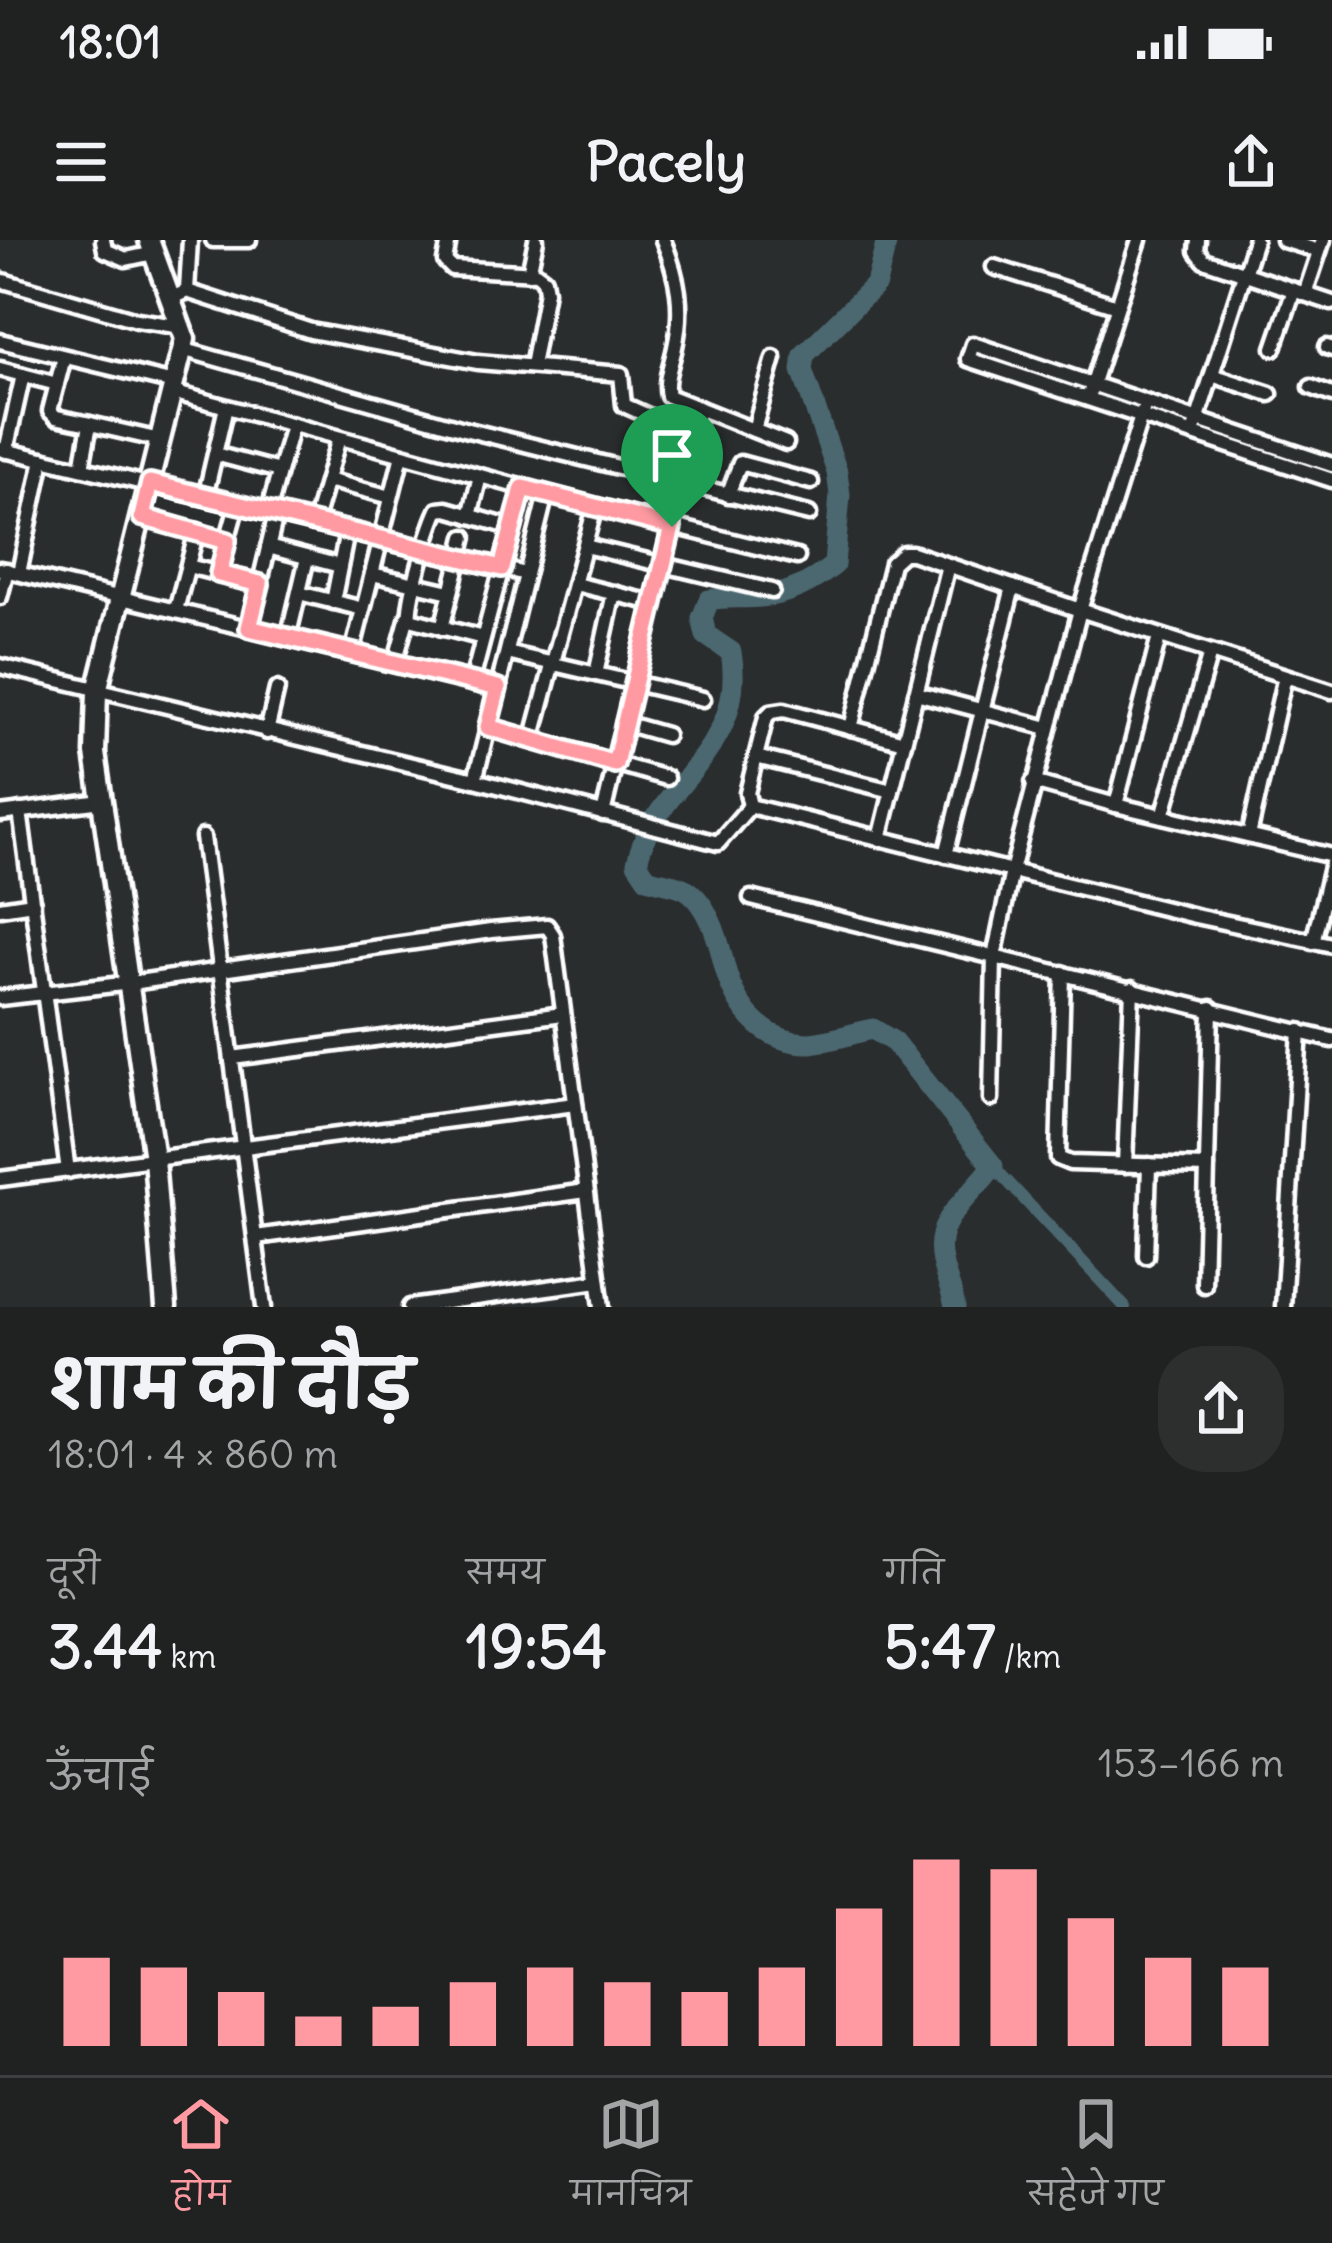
<!DOCTYPE html>
<html lang="hi">
<head>
<meta charset="utf-8">
<style>
  :root { --surface:#202222; --page:#2d2f2f; --text:#f1f3f6; --muted:#a2a4a5; --line:#3d3f40; --accent:#ff9aa2 }
  body { margin:0; font-family:Delius,"Playpen Sans Deva",sans-serif; background:var(--page); color:var(--text); height:100vh; display:flex; flex-direction:column; font-size:45px; white-space:nowrap }
  * { box-sizing:border-box; margin:0 }
  p { font-size:39px; color:var(--muted) }
  .icon { flex:none; width:66px; height:66px; fill:none; stroke:currentColor; stroke-width:2; stroke-linecap:round; stroke-linejoin:round }
  .map { position:relative; height:1067px; overflow:hidden }
  .side { display:flex; flex-direction:column; background:var(--surface); flex:1 }
  .side>* { flex:none }
  .pin { position:absolute; display:grid; place-items:center; width:102px; height:102px; color:#fff; margin:-123px -51px; border-radius:50% 50% 50% 0; rotate:-45deg; box-shadow:0 0 12px #0007 }
  .pin .icon { rotate:45deg }
  .round { display:grid; place-items:center; flex:none; width:126px; height:126px; border-radius:48px; background:var(--page) }
  .summary { display:flex; align-items:center; justify-content:space-between; height:204px; padding:0 48px }
  h1 { font-size:66px; font-weight:700; line-height:90px }
  .figures { display:grid; grid-template-columns:repeat(3,1fr); gap:18px; height:204px; padding:12px 48px }
  .figures div { display:grid; align-content:center }
  .figures b { font-size:60px; font-weight:700 }
  .figures small { font-size:33px; font-weight:400 }
  .figures p { font-size:33px }
  .chart { height:336px; padding:24px 48px }
  .chart p { display:flex; justify-content:space-between }
  .chart svg { width:100%; height:216px; margin-top:12px; stroke:var(--accent); stroke-width:6 }
  .status { display:flex; justify-content:space-between; align-items:center; height:84px; padding:0 60px; background:var(--surface); direction:ltr }
  .status svg { height:33px; fill:currentColor }
  header { display:flex; justify-content:space-between; align-items:center; height:156px; padding:0 48px; background:var(--surface); font-size:54px; font-weight:700 }
  .tabs { display:flex; justify-content:space-around; align-items:center; height:168px; border-top:3px solid var(--line); background:var(--surface); font-size:33px; color:var(--muted) }
  .tabs a { display:grid; justify-items:center; gap:6px }
  .tabs .current { color:var(--accent) }
  .map>svg:first-child { display:block }
  .lines { fill:none; stroke-linecap:round; stroke-linejoin:round }
  .canal { stroke:#4c6770; stroke-width:12 }
  .river { stroke:#4c6770; stroke-width:21 }
  .street-casing { stroke:#fff; stroke-width:21 }
  .secondary-casing { stroke:#fff; stroke-width:27 }
  .street { stroke:#2a2d2e; stroke-width:12 }
  .secondary { stroke:#2a2d2e; stroke-width:18 }
  .route-casing { stroke:#fff; stroke-width:24 }
  .route { stroke:#ff9aa2; stroke-width:15 }
</style>
</head>
<body>
<div class="status"><b>18:01</b><svg viewBox="0 0 49 12"><path d="M0 12V9h3v3zM5 12V6h3v6zM10 12V3h3v9zM15 12V0h3v12zM26 1h20v11H26zM47 4h2v5h-2z"/></svg></div>
<header><svg class="icon" aria-label="menu" viewBox="0 0 24 24"><path d="M4 6h16M4 12h16M4 18h16"/></svg>Pacely<svg class="icon" aria-label="share" viewBox="0 0 24 24"><path d="M12 15V3M7 8l5-5 5 5M5 13v7h14v-7"/></svg></header>
<div class="map">
<svg width="1332" height="1067" viewBox="0 0 1332 1067">
  <rect width="100%" height="100%" fill="#2a2d2e"/>
  <filter id="ink" filterUnits="userSpaceOnUse"><feTurbulence type="fractalNoise" baseFrequency=".00833" numOctaves="2"/><feDisplacementMap in="SourceGraphic" scale="24" xChannelSelector="R" yChannelSelector="G"/><feConvolveMatrix kernelMatrix="1 2 1 2 8 2 1 2 1" color-interpolation-filters="sRGB"/></filter>
  <g filter="url(#ink)">
    <g class="lines">
      <path class="canal" d="M 993,926 L 1125,1067"/>
      <path class="river" d="M 887,0 L 876,44 L 804,115 L 802,130 L 837,232 L 840,255 L 834,325 C 813,342 787,355 760,357 C 742,359 727,356 709,360 L 702,378 L 706,395 L 731,412 C 749,513 653,543 637,623 L 647,638 C 660,643 682,644 691,653 C 709,668 718,698 723,720 C 733,764 760,803 809,803 C 829,802 853,793 873,789 L 894,802 L 993,926 C 971,958 932,978 942,1021 C 945,1037 952,1050 955,1067"/>
      <g class="street-casing">
        <g id="street">
          <path d="M 103,0 L 105,10 L 126,19 L 154,13"/>
          <path d="M 213,0 L 249,0"/>
          <path d="M 449,0 L 445,21 L 452,28 L 536,33 L 544,39 L 546,51 L 532,126"/>
          <path d="M 663,0 C 678,37 684,67 675,107 C 672,123 664,140 668,156 L 786,203"/>
          <path d="M 1198,0 L 1197,11 L 1204,20 L 1332,63"/>
          <path d="M 1283,0 L 1319,11"/>
          <path d="M 994,27 L 1117,66"/>
          <path d="M 529,33 L 536,0"/>
          <path d="M 0,40 L 137,80 L 182,87"/>
          <path d="M 187,51 L 311,91 L 478,122 L 621,134 L 624,165 L 693,196"/>
          <path d="M 1305,54 L 1323,0"/>
          <path d="M 172,58 L 187,51 L 190,0"/>
          <path d="M 0,101 L 174,143"/>
          <path d="M 1327,107 L 1332,109"/>
          <path d="M 1274,108 L 1294,50"/>
          <path d="M 182,109 L 468,190 L 809,274"/>
          <path d="M 64,117 L 50,171 L 56,177 L 90,184 L 82,228"/>
          <path d="M 0,129 L 57,144"/>
          <path d="M 1212,135 L 1270,154"/>
          <path d="M 1311,147 L 1332,155"/>
          <path d="M 172,152 L 546,254 L 797,317"/>
          <path d="M 1090,152 L 1139,0"/>
          <path d="M 90,184 L 160,200"/>
          <path d="M 1195,187 L 1255,0"/>
          <path d="M 754,190 L 774,118"/>
          <path d="M 0,209 L 526,334"/>
          <path d="M 6,211 L 23,135"/>
          <path d="M 215,214 L 279,231"/>
          <path d="M 1332,225 L 973,104 L 968,119 L 1332,240"/>
          <path d="M 327,240 L 391,257"/>
          <path d="M 728,255 L 740,223 L 811,242"/>
          <path d="M 205,257 L 226,167"/>
          <path d="M 268,273 L 292,185"/>
          <path d="M 470,276 L 480,236"/>
          <path d="M 142,277 L 227,301 L 219,334"/>
          <path d="M 314,284 L 339,198"/>
          <path d="M 227,301 L 237,265"/>
          <path d="M 585,306 L 772,351"/>
          <path d="M 268,307 L 340,326"/>
          <path d="M 188,326 L 259,344"/>
          <path d="M 0,329 L 498,448"/>
          <path d="M 19,333 L 43,219"/>
          <path d="M 372,334 L 450,352"/>
          <path d="M 575,344 L 653,363"/>
          <path d="M 299,353 L 363,369"/>
          <path d="M 0,357 L 7,330"/>
          <path d="M 333,362 L 347,292"/>
          <path d="M 176,370 L 197,291"/>
          <path d="M 249,388 L 276,275"/>
          <path d="M 442,388 L 465,297"/>
          <path d="M 1159,397 L 1116,565 L 1332,616"/>
          <path d="M 288,398 L 307,318"/>
          <path d="M 483,398 L 410,379 C 407,361 429,290 438,270 L 447,269 L 513,288"/>
          <path d="M 352,413 L 402,215"/>
          <path d="M 507,413 L 703,459"/>
          <path d="M 395,423 L 408,376"/>
          <path d="M 0,426 L 475,540 L 718,603 L 750,566"/>
          <path d="M 596,434 L 614,353"/>
          <path d="M 472,441 L 523,248"/>
          <path d="M 1332,451 L 1080,370 L 1012,631 L 1195,676 L 1332,705"/>
          <path d="M 916,453 L 1048,488"/>
          <path d="M 624,483 L 666,495"/>
          <path d="M 488,487 L 666,538"/>
          <path d="M 851,488 L 892,323 L 903,313 L 912,313 L 1080,370 L 1143,170"/>
          <path d="M 267,492 L 277,449"/>
          <path d="M 532,500 L 595,267"/>
          <path d="M 904,502 L 784,470 L 771,472 L 766,477 L 747,553 L 750,566 L 1012,631 L 994,717 L 1332,800"/>
          <path d="M 756,517 L 892,551"/>
          <path d="M 475,540 L 546,254"/>
          <path d="M 1033,542 L 1116,565"/>
          <path d="M 20,571 L 68,931"/>
          <path d="M 0,574 L 102,561"/>
          <path d="M 603,574 L 699,168"/>
          <path d="M 1163,576 L 1210,413"/>
          <path d="M 1249,596 L 1285,436"/>
          <path d="M 203,597 L 264,1067"/>
          <path d="M 880,599 L 948,325"/>
          <path d="M 946,615 L 1013,347"/>
          <path d="M 751,658 L 994,717 L 991,859"/>
          <path d="M 0,668 L 33,663"/>
          <path d="M 1313,702 L 1332,623"/>
          <path d="M 1063,733 L 1058,918 L 1070,923 L 1207,927"/>
          <path d="M 0,758 L 131,743 L 491,691 L 547,686 L 553,695 L 602,1067"/>
          <path d="M 232,818 L 563,774"/>
          <path d="M 1125,925 L 1132,749"/>
          <path d="M 0,939 L 575,864"/>
          <path d="M 256,997 L 586,951"/>
          <path d="M 1146,1016 L 1149,925"/>
          <path d="M 1204,1045 L 1211,768"/>
          <path d="M 410,1067 L 598,1041"/>
          <path d="M 1283,1067 L 1300,791"/>
        </g>
      </g>
      <g class="secondary-casing">
        <path id="secondary" d="M 149,0 L 185,99 L 97,451 L 95,513 L 154,919 L 166,1067"/>
      </g>
      <use href="#street" class="street"/>
      <use href="#secondary" class="secondary"/>
    </g>
  </g>
  <g class="lines" filter="url(#ink)">
    <g class="route-casing">
      <path id="route" d="M 150,243 L 502,328 L 523,248 L 672,287 L 615,524 L 488,487 L 498,448 L 249,388 L 260,344 L 219,334 L 227,301 L 142,277 Z"/>
    </g>
    <use href="#route" class="route"/>
  </g>
</svg>
<div class="pin" style="left:672px;top:287px;background:#1e9e55"><svg class="icon" aria-label="arrive" viewBox="0 0 24 24"><path d="M6 21V4h12l-3 4 3 4H6"/></svg></div>
</div>
<section class="side">
<div class="summary"><div><h1>शाम की दौड़</h1><p>18:01 · 4 × 860 m</p></div><a class="round"><svg class="icon" aria-label="share" viewBox="0 0 24 24"><path d="M12 15V3M7 8l5-5 5 5M5 13v7h14v-7"/></svg></a></div>
<div class="figures">
<div><p>दूरी</p><b>3.44<small> km</small></b></div>
<div><p>समय</p><b>19:54</b></div>
<div><p>गति</p><b>5:47<small> /km</small></b></div>
</div>
<div class="chart"><p><span>ऊँचाई</span>153–166 m</p>
<svg viewBox="0 0 160 44" preserveAspectRatio="none"><path d="M5 44V26M15 44V28M25 44V33M35 44V38M45 44V36M55 44V31M65 44V28M75 44V31M85 44V33M95 44V28M105 44V16M115 44V6M125 44V8M135 44V18M145 44V26M155 44V28"/></svg>
</div>
</section>
<nav class="tabs">
<a class="current"><svg class="icon" aria-label="home" viewBox="0 0 24 24"><path d="M3 11l9-7 9 7M6 9v11h12V9"/></svg>होम</a>
<a><svg class="icon" aria-label="map" viewBox="0 0 24 24"><path d="M3 6l6-2 6 2 6-2v14l-6 2-6-2-6 2zM9 4v14M15 6v14"/></svg>मानचित्र</a>
<a><svg class="icon" aria-label="saved" viewBox="0 0 24 24"><path d="M7 4h10v16l-5-4-5 4z"/></svg>सहेजे गए</a>
</nav>
</body>
</html>
